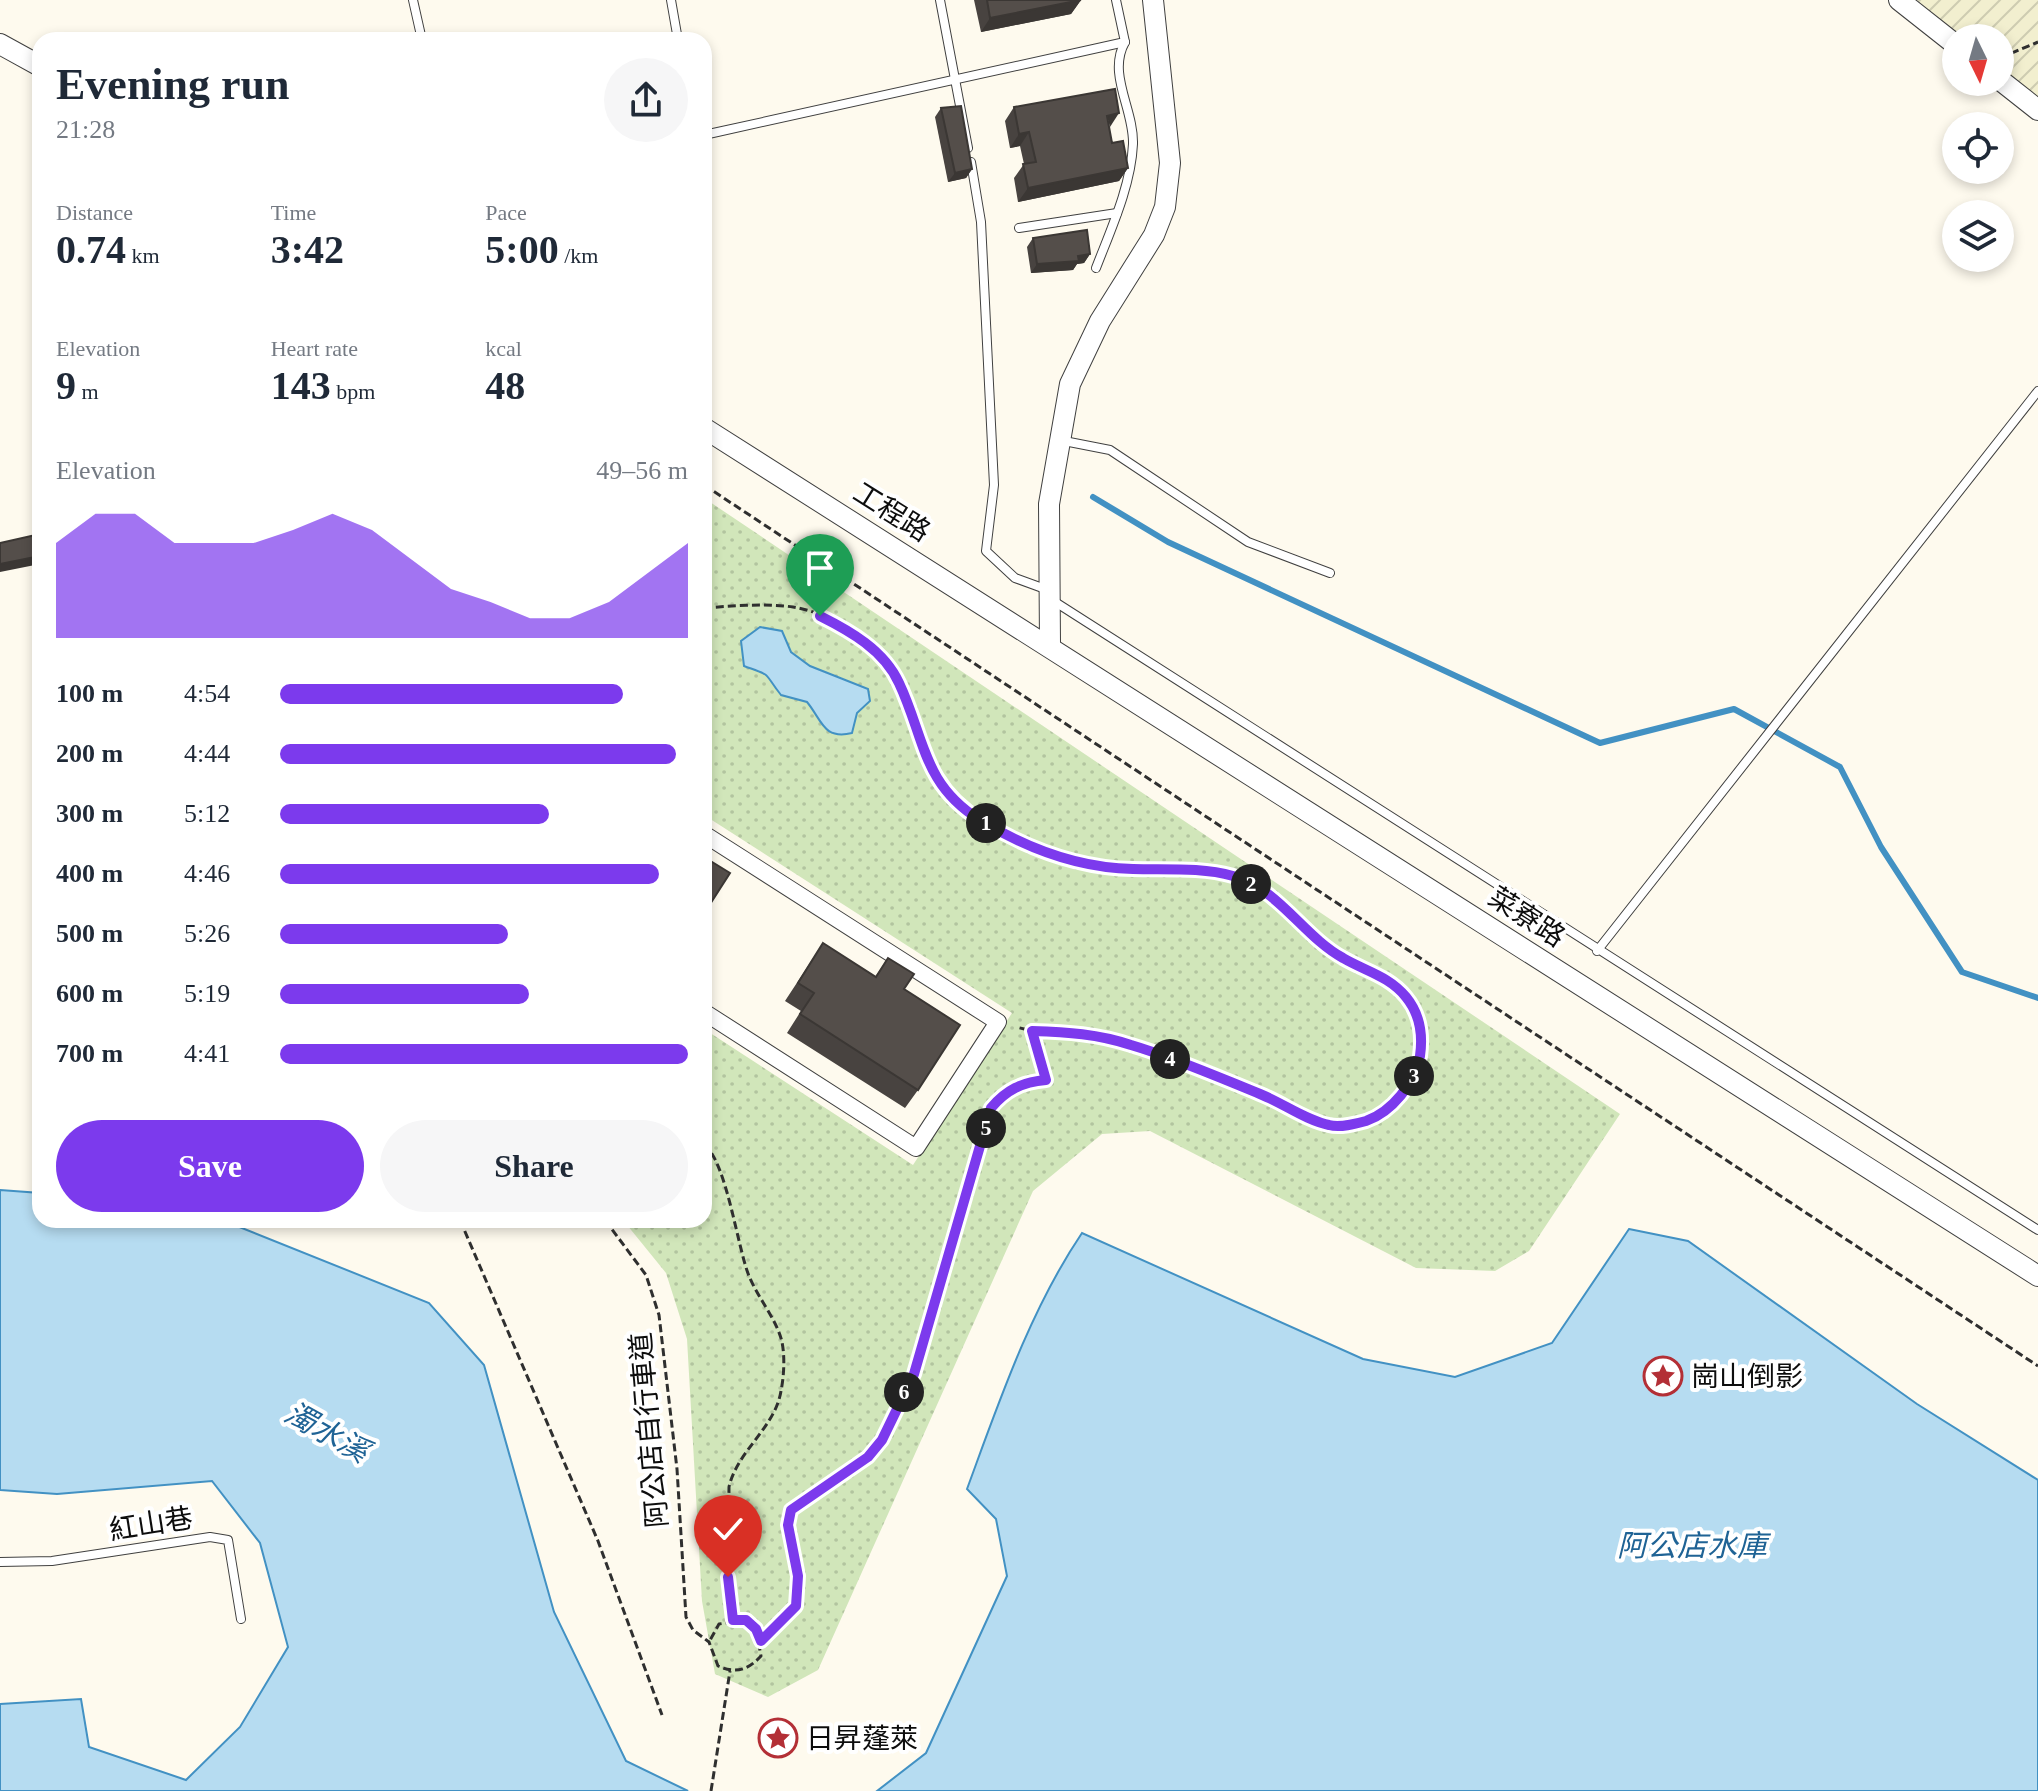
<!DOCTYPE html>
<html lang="en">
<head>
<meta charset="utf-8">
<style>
  :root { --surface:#fff; --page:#f6f6f7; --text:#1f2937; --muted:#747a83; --accent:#7c3aed }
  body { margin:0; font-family:"Times New Roman","Noto Sans TC",serif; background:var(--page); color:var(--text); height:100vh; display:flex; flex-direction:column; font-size:30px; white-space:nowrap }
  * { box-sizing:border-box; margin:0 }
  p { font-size:26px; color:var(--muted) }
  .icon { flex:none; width:44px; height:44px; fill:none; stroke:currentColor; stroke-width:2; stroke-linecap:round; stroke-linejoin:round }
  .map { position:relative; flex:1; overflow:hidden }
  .details { position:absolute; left:32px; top:32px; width:680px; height:1196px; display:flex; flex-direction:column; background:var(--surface); border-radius:24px; box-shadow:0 4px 12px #0003 }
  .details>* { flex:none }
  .needle { width:52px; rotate:175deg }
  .controls { position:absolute; left:1942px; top:24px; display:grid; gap:16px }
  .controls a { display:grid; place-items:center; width:72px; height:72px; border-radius:50%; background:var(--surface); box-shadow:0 4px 12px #0003; font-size:40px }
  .pin { position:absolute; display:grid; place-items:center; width:68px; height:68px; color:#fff; margin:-82px -34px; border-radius:50% 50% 50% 0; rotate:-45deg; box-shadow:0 0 8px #0007 }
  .pin .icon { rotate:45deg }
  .km { position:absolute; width:40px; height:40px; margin:-20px; border-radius:50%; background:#222; color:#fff; font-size:22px; line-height:40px; text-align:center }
  .round { display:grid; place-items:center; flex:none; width:84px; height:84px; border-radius:42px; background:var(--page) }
  .summary { display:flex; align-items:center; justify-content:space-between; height:136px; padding:0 24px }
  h1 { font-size:44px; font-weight:700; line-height:60px }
  .metrics { display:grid; grid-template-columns:repeat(3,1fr); gap:12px; height:136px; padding:8px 24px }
  .metrics div { display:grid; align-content:center }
  .metrics b { font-size:40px; font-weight:700 }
  .metrics small { font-size:22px; font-weight:400 }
  .metrics p { font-size:22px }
  .chart { height:224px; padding:16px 24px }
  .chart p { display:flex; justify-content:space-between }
  .chart svg { width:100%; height:144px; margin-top:8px; fill:var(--accent); opacity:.7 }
  .button { display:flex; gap:16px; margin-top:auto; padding:16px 24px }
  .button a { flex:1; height:92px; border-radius:48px; background:var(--accent); color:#fff; font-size:32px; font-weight:700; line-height:92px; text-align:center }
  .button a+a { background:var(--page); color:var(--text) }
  ul { padding:0 24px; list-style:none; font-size:26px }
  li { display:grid; grid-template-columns:128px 96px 1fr; align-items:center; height:60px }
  li i { height:20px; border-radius:10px; background:var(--accent) }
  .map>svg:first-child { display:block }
  .farmland { fill:url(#farmland-furrows) }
  .park { fill:url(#park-dots) }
  .water { fill:#b6dcf1; stroke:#4291c3; stroke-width:2 }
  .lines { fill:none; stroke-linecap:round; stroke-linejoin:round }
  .stream { stroke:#4291c3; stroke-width:6 }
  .service-casing { stroke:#404040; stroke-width:10 }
  .minor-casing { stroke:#404040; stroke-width:18 }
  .tertiary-casing { stroke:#404040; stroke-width:22 }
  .path { stroke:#2f2f2f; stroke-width:3; stroke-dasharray:8 4; stroke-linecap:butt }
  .service { stroke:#fff; stroke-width:8 }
  .minor { stroke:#fff; stroke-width:16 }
  .tertiary { stroke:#fff; stroke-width:20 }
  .wall { fill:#484340 }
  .shaded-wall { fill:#3b3734 }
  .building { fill:#544e4a; stroke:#3b3734; stroke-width:2 }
  .route-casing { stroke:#fff; stroke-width:16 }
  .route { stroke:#7c3aed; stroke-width:10 }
  .labels { text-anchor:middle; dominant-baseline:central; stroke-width:8; stroke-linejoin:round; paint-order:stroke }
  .street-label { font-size:28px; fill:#0d0d0d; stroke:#fff }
  .poi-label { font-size:28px; fill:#0d0d0d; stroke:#fff; text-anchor:start }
  .water-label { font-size:30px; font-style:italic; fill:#1f6395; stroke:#fff }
</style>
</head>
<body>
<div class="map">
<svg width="2038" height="1791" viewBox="0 0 2038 1791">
  <defs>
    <pattern id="farmland-furrows" width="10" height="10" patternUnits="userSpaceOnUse" patternTransform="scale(2)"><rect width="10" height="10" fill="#f2efcf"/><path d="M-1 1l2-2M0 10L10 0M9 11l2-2" fill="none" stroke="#ceccb1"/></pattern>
    <pattern id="park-dots" width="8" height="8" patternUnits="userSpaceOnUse" patternTransform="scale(2)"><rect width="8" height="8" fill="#d1e6ba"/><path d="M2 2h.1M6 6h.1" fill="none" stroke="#b2c49f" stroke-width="1.8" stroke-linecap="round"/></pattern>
  </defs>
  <rect width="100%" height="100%" fill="#fefaee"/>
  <path class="farmland" d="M 1916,0 L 2038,0 L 2038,98 L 2000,68 L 2000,38 L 1963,38 Z"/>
  <path class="park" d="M 704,498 L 1620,1114 L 1529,1251 L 1495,1271 L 1416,1268 L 1150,1131 L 1102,1134 L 1033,1191 L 818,1670 L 768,1697 L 715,1674 L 702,1601 L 687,1339 L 666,1273 L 623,1220 L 704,1220 L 704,1029 L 913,1165 L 1012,1013 L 704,815 Z"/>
  <g class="water">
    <path d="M 760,627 L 782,631 L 791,652 L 810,666 L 868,689 L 870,701 L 857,713 L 852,733 C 823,740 822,720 807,702 L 781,695 C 762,671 774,677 744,666 L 741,641 Z"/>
    <path d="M 0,1190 L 40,1193 L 40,1220 L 222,1220 L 429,1303 L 484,1365 L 554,1612 L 626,1761 L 688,1791 L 0,1791 L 0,1704 L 81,1699 L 89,1747 L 186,1780 L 240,1727 L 288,1647 L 260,1543 L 212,1481 L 57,1494 L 0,1490 Z"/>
    <path d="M 1629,1229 L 1688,1241 L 1917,1404 L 2038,1480 L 2038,1791 L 877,1791 L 926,1753 L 1007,1576 L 996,1519 L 967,1489 C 999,1402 1030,1310 1082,1233 L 1363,1359 L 1455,1377 L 1552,1343 Z"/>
  </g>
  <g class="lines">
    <path class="stream" d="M 1093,497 L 1168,542 L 1600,743 L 1734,709 L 1840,767 L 1881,847 L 1962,972 L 2038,998"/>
    <g class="service-casing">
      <g id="service">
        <path d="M 413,0 L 422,40"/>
        <path d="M 671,0 L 678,40"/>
        <path d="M 940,0 L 968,148"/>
        <path d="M 704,135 L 1125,42 L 1116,0"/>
        <path d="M 971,162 L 981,222 L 994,485 L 986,551 L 1015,578 L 1048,590"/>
        <path d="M 1019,228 L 1117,213"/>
        <path d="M 1096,268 C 1111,229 1131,186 1133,144 C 1134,109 1107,74 1125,42"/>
        <path d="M 1059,440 L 1110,450 L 1248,542 L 1330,573"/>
        <path d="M 1052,600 L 2038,1230"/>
        <path d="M 1597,951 L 2038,391"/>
        <path d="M 0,1562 L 52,1561 L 210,1537 L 228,1540 L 241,1619"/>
      </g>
    </g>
    <g class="minor-casing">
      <path id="minor" d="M 704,834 L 998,1022 L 916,1148 L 704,1012"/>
    </g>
    <g class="tertiary-casing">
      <g id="tertiary">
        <path d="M 1899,0 L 1956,45"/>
        <path d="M 0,44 L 40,66"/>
        <path d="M 2000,80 L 2038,110"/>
        <path d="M 704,428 L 2038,1276"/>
        <path d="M 1050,644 L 1049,504 L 1070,384 L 1100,321 L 1154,235 L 1165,207 L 1170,163 L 1153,0"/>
      </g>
    </g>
    <g class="path">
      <path d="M 2000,58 L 2038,42"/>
      <path d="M 704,485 L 2038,1366"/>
      <path d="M 704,608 C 733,606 764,603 793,607 C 833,613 886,647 900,686 C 915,723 921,767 950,798 C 971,821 1028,847 1058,858 C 1115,878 1178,858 1235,876 C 1271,888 1298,923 1327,946 C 1363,975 1424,984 1421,1043 C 1419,1062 1415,1078 1403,1093 C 1387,1113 1357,1130 1331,1126 C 1307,1122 1284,1104 1262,1095 C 1188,1063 1114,1032 1032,1031"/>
      <path d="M 704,1144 C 727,1163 737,1246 749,1276 C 758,1298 777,1320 782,1342 C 785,1357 784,1376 781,1391 C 775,1428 737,1451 729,1487 L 728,1577 L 733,1620"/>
      <path d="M 460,1220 L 598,1541 L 662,1715"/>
      <path d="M 605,1220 L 646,1275 L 659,1315 L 677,1469 L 686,1617 L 693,1630 L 709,1642 L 718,1666 C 736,1674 748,1670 761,1656 L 756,1629 L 746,1620 L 719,1624 L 709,1642"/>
      <path d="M 761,1641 L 796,1606 L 798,1576 L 788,1525 L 791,1510 L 868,1457 L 882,1440 L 914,1374 L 991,1108 C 1006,1090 1022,1082 1046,1080 L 1032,1031 L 1016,1027"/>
      <path d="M 711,1791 L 730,1671"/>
    </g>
    <use href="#service" class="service"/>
    <use href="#minor" class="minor"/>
    <use href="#tertiary" class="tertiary"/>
  </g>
  <g class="wall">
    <path d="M 974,0 L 1081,0 L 1071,14 L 981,32 Z"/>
    <path d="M 1014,107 L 1109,127 L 1112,143 L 1128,168 L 1119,181 L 1018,202 L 1014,178 L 1024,164 L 1020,146 L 1010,148 L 1005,121 Z"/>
    <path d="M 941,108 L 972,169 L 966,178 L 948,182 L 935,117 Z"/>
    <path d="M 1033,238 L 1090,254 L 1084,263 L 1077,264 L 1073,270 L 1031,273 L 1027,247 Z"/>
    <path d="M 823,943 L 875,977 L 888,958 L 904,989 L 918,1090 L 905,1108 L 787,1033 L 801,1011 L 785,1001 Z"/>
  </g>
  <g class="shaded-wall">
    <path d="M 1081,0 L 1071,14 L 981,32 L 990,18 Z"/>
    <path d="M 1119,113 L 1110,127 L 1107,116 Z"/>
    <path d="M 1029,132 L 1020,146 L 1010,148 L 1019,134 Z"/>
    <path d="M 1128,168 L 1119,181 L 1018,202 L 1028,188 Z"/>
    <path d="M 972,169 L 966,178 L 948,182 L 955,173 Z"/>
    <path d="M 1090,254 L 1084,263 L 1077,264 L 1073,270 L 1031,273 L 1037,264 Z"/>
    <path d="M 40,556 L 40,564 L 0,572 L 0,564 Z"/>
  </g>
  <g class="building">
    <path d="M 987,0 L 1081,0 L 990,18 Z"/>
    <path d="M 1115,89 L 1119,113 L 1107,116 L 1112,143 L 1123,141 L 1128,168 L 1028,188 L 1023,164 L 1036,162 L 1029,132 L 1019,134 L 1014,107 Z"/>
    <path d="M 961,106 L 972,169 L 955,173 L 941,108 Z"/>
    <path d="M 1087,230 L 1090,254 L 1078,256 L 1079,261 L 1037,264 L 1033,238 Z"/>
    <path d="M 40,534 L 40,556 L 0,564 L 0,543 Z"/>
    <path d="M 704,857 L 730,873 L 705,912 L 704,912 Z"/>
    <path d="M 823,943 L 876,977 L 888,958 L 914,974 L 904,989 L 960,1025 L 918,1090 L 800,1014 L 814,993 L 798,983 Z"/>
  </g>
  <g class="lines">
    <g class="route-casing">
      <path id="route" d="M 728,1577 L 733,1620 L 746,1620 L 756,1629 L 761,1641 L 796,1606 L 798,1576 L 788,1525 L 791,1510 L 868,1457 L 882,1440 L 914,1374 L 991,1108 C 1006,1090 1022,1082 1046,1080 L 1032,1031 C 1067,1032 1098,1034 1131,1045 C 1175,1058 1218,1077 1260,1094 C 1283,1103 1305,1120 1329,1125 C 1340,1128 1355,1124 1366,1121 C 1392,1112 1415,1083 1420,1056 C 1423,1035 1420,1014 1406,997 C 1389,976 1365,971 1343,958 C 1303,936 1279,889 1233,876 C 1201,867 1165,870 1133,869 C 1078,868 1026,848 980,820 C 922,784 925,738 899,683 C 884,650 850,631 820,616"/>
    </g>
    <use href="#route" class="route"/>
  </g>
  <defs>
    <g id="sight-ring" transform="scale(2)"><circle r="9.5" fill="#fff" stroke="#b32f36" stroke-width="1.5"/><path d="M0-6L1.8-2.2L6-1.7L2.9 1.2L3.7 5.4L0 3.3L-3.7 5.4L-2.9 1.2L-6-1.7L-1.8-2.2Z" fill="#b32f36"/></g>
  </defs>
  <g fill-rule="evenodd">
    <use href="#sight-ring" x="1663" y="1376"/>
    <use href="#sight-ring" x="778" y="1738"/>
  </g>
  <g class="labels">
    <g class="street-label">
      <text transform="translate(892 512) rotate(32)">工程路</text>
      <text transform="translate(1527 917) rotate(33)">菜寮路</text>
      <text transform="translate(649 1430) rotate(-95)">阿公店自行車道</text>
      <text transform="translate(151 1524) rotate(-9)">紅山巷</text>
    </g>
    <g class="poi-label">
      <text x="1691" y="1376">崗山倒影</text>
      <text x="806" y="1738">日昇蓬萊</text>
    </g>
    <g class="water-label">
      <text transform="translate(327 1432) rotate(29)">濁水溪</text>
      <text x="1692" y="1545">阿公店水庫</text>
    </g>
  </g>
</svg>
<div class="controls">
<a><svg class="needle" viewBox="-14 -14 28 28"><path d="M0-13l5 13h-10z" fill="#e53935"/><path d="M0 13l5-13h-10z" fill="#747a83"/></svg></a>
<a><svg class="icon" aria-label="locate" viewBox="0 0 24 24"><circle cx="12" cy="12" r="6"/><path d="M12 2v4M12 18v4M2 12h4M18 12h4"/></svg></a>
<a><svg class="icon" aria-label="layers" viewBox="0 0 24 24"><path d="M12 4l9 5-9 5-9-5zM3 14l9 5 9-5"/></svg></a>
</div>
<div class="pin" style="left:820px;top:616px;background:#1e9e55"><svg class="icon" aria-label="arrive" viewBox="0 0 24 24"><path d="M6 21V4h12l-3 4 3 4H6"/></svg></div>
<div class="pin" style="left:728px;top:1577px;background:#d93025"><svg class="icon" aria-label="check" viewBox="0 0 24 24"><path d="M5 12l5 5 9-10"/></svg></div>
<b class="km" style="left:986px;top:823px">1</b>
<b class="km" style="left:1251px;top:884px">2</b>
<b class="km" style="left:1414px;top:1076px">3</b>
<b class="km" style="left:1170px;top:1059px">4</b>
<b class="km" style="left:986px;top:1128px">5</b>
<b class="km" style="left:904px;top:1392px">6</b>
<section class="details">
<div class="summary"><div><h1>Evening run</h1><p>21:28</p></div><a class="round"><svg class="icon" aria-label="share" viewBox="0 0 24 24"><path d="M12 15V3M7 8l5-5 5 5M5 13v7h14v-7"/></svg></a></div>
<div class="metrics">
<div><p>Distance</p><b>0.74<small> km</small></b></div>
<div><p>Time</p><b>3:42</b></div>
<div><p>Pace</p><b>5:00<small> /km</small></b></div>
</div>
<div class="metrics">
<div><p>Elevation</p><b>9<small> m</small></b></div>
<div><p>Heart rate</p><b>143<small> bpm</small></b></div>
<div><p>kcal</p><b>48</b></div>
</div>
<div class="chart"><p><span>Elevation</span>49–56 m</p>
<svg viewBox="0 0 160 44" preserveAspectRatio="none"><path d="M0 44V15L10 6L20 6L30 15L40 15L50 15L60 11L70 6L80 11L90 20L100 29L110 33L120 38L130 38L140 33L150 24L160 15V44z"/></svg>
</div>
<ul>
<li><b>100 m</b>4:54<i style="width:84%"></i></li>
<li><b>200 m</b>4:44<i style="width:97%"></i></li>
<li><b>300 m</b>5:12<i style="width:66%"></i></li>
<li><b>400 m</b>4:46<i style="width:93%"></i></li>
<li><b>500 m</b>5:26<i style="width:56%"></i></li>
<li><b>600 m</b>5:19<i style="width:61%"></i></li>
<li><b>700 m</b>4:41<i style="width:100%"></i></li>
</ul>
<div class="button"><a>Save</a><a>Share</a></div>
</section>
</div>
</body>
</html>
